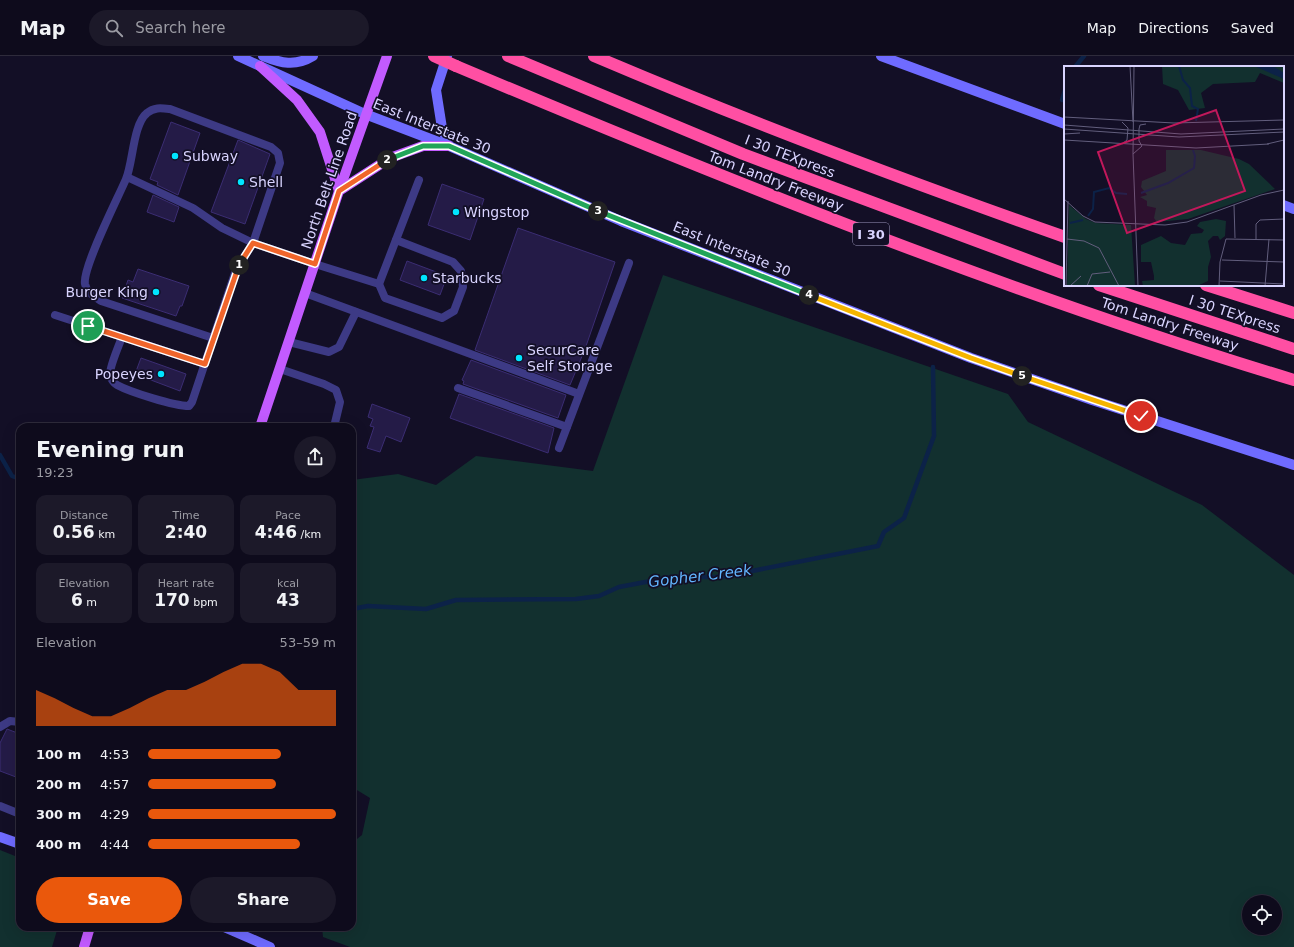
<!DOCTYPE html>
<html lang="en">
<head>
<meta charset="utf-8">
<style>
  :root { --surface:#0e0b1c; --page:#1c1929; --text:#f1f3f6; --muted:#9b9ba3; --line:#2e2b3b; --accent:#ea580c }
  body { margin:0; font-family:"DejaVu Sans",sans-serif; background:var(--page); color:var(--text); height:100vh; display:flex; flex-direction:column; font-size:15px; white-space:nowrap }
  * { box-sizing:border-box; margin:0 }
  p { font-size:13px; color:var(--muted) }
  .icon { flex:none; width:22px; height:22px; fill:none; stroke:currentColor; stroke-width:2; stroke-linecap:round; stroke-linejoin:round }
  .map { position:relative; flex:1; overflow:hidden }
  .panel { position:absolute; left:16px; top:367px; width:340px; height:508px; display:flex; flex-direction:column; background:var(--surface); border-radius:12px; box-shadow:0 4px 16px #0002,0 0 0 1px var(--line) }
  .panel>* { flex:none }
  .buttons { position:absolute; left:1242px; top:839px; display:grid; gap:8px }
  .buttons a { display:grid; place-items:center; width:40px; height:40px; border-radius:50%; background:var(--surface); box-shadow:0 4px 16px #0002,0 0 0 1px var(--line); font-size:20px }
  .pin { position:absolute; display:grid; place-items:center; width:34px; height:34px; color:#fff; margin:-17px; border:2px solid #fff; border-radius:50%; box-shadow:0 1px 4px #0007 }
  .km { position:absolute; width:20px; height:20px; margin:-10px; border-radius:50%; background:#222; color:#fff; font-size:11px; line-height:20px; text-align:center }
  .round { display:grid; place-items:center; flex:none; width:42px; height:42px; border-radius:21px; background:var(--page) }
  .summary { display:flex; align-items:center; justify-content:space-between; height:68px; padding:0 20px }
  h1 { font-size:22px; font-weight:800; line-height:30px }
  .stats { display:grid; grid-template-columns:repeat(3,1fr); gap:6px; height:68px; padding:4px 20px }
  .stats div { display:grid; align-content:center; border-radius:10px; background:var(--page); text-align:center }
  .stats b { font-size:17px; font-weight:800 }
  .stats small { font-size:11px; font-weight:400 }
  .stats p { font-size:11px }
  .chart { height:112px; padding:8px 20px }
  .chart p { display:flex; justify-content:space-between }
  .chart svg { width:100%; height:72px; margin-top:4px; fill:var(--accent); opacity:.7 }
  .primary-button { display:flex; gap:8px; margin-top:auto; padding:8px 20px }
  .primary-button a { flex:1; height:46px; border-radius:24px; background:var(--accent); color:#fff; font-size:16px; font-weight:800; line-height:46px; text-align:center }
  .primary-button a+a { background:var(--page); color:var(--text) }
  ul { padding:0 20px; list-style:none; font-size:13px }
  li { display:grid; grid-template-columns:64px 48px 1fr; align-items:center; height:30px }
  li i { height:10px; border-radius:5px; background:var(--accent) }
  header { display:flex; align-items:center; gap:24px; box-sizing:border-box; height:56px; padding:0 20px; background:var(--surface); border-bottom:1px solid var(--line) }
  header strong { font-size:19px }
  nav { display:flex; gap:22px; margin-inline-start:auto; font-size:14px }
  .search { width:280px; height:36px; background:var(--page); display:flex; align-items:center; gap:10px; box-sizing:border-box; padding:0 14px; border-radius:22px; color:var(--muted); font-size:15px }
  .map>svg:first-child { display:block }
  .green { fill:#12302f; fill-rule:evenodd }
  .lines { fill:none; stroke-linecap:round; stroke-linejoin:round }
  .stream { stroke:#0c2248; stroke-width:4.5 }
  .building { fill:#241b47; stroke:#3b2d73 }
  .lane { stroke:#3d3a85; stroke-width:8 }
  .secondary { stroke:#6f6bff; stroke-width:10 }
  .primary { stroke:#c25bff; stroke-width:10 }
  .highway { stroke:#ff4fa3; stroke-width:12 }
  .highway-bridge { stroke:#ff4fa3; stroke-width:12 }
  .split-1-casing { stroke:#fff; stroke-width:8 }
  .split-2-casing { stroke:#fff; stroke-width:8 }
  .split-3-casing { stroke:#fff; stroke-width:8 }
  .split-4-casing { stroke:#fff; stroke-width:8 }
  .split-5-casing { stroke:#fff; stroke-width:8 }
  .split-6-casing { stroke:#fff; stroke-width:8 }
  .split-1 { stroke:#f0652b; stroke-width:5 }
  .split-2 { stroke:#f0652b; stroke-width:5 }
  .split-3 { stroke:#22a559; stroke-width:5 }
  .split-4 { stroke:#22a559; stroke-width:5 }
  .split-5 { stroke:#f5b400; stroke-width:5 }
  .split-6 { stroke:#f5b400; stroke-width:5 }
  .poi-dot { fill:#00e5ff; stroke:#130f26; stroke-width:1.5 }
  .labels { text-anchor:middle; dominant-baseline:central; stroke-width:3.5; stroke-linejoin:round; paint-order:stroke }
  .shield { fill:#130f26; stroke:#9e99be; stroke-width:1 }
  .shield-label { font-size:13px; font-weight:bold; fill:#d9d4ff }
  .street-label { font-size:14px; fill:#d9d4ff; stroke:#130f26 }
  .poi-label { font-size:14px; fill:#d9d4ff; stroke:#130f26; text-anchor:start }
  .water-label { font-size:15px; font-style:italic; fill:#62b6ff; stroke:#130f26 }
  .inset-river { fill:none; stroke:#0c2248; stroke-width:2 }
  .inset-road { fill:none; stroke:#625e7d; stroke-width:1 }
  .view { fill:#c2185b; fill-opacity:0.15; stroke:#c2185b; stroke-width:2 }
  .inset-edge { fill:none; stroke:#d9d4ff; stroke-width:2 }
</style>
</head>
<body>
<header>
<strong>Map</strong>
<div class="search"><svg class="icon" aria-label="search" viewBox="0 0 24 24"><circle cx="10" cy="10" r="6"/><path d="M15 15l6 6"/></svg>Search here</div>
<nav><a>Map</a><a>Directions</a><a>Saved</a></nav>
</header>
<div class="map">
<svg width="1294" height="891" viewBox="0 0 1294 891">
  <rect width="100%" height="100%" fill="#130f26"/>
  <g class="green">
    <path d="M 663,219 L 1008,338 L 1028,366 L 1202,449 L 1294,519 L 1294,891 L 350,891 L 323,881 L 322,871 L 352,871 L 352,787 L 362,779 L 370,742 L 352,731 L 352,424 L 398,418 L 436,429 L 476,400 L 593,415 ZM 1249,846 L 1275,846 L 1275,872 L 1249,872 Z"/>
    <path d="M 0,794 L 20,802 L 20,871 L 58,871 L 52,891 L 0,891 Z"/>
  </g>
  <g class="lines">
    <g class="stream">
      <path d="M 1075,11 L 1084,0"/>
      <path d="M 1062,44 L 1065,34"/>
      <path d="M 0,399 L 12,420 L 20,423"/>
      <path d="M 352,553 L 368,550 L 426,553 L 456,544 L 576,543 L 599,540 L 619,531 L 672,521 L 722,521 L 878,490 L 884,476 L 904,462 L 934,380 L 933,311"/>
    </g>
  </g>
  <g class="building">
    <path d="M 171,66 L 200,77 L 178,139 L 157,129 L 158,126 L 150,123 Z"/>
    <path d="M 238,84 L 270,98 L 245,168 L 211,156 Z"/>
    <path d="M 442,128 L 484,143 L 470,184 L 428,169 Z"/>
    <path d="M 153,139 L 179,151 L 174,166 L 147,156 Z"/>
    <path d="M 518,172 L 615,206 L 585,293 L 570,329 L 475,294 Z"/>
    <path d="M 407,205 L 447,220 L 440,239 L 400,224 Z"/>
    <path d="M 138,213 L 189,230 L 182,250 L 180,250 L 176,260 L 122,242 L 128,224 L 133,226 Z"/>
    <path d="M 141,302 L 186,318 L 180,335 L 135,318 Z"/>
    <path d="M 471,304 L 566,339 L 558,362 L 463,328 L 464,325 L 462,324 Z"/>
    <path d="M 459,338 L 554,372 L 548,397 L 450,362 Z"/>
    <path d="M 372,348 L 410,362 L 401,386 L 386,380 L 380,396 L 367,392 L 374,371 L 370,370 L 373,363 L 368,361 Z"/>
    <path d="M 7,673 L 20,678 L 20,709 L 16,721 L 0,715 L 0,687 Z"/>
  </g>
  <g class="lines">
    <g class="lane">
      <path d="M 127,121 L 193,152 L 222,172 L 253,187 L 315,208 L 379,228 L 385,242 L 442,262 L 454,255 L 463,231 L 461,215 L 453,206 L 396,184"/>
      <path d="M 379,228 L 419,124"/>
      <path d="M 305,237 L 579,338"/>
      <path d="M 55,259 L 205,308"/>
      <path d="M 122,281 C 119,289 109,312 110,319 C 111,323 114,327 117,329 C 130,336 174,350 189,350 L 192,346 L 236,214 L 253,187 L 280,107 L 278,97 L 271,91 L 170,53 C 161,52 154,51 147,57 C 133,68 133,107 126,123 C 118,142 82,212 85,228 C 87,237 94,240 101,245 L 213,282"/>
      <path d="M 289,286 L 329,296 L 339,291 L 356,256"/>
      <path d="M 280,313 L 324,328 L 336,334 L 340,346 L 334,371"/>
      <path d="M 458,332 L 567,371"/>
      <path d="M 559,392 L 629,207"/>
      <path d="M 0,671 L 10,665 L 20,666"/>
      <path d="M 0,750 L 20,758"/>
    </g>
    <g class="secondary">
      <path d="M 238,0 L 365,58 L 449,90 L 621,165 L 971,302 L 1092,344 L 1294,409"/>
      <path d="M 263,0 C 281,7 295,11 313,0"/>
      <path d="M 447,0 L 436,34 L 442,72 L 449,90"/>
      <path d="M 881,0 L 1065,68"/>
      <path d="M 1283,149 L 1294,153"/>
      <path d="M 0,781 L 20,788"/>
      <path d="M 224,871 L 270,891"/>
    </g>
    <g class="primary">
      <path d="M 260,10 L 297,44 L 320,76 L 339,135"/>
      <path d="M 339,135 L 390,102 L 423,90 L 449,90"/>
      <path d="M 260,371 L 339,135 L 387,0"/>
      <path d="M 84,891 L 90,871"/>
    </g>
    <g class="highway">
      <path d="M 508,0 L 743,98 L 1065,218"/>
      <path d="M 594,0 C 749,66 906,125 1065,181"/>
      <path d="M 456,10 C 731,126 1008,237 1294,324"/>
      <path d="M 1099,229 L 1294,293"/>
      <path d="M 1206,229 L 1294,257"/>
    </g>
    <path class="highway-bridge" d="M 434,0 L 456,10"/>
  </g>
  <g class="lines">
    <g class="split-1-casing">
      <path id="split-1" d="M 88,270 L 205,308 L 239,209"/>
    </g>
    <g class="split-2-casing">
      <path id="split-2" d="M 239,209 L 253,187 L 315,208 L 339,135 L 387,104"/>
    </g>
    <g class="split-3-casing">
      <path id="split-3" d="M 387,104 L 423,90 L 449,90 L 598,155"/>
    </g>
    <g class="split-4-casing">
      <path id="split-4" d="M 598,155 L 809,239"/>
    </g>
    <g class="split-5-casing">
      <path id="split-5" d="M 809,239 L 971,302 L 1022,320"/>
    </g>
    <g class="split-6-casing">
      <path id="split-6" d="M 1022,320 L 1141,360"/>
    </g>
    <use href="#split-1" class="split-1"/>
    <use href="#split-2" class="split-2"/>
    <use href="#split-3" class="split-3"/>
    <use href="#split-4" class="split-4"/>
    <use href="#split-5" class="split-5"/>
    <use href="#split-6" class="split-6"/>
  </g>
  <g class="poi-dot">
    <circle cx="175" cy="100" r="4"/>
    <circle cx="241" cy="126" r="4"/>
    <circle cx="456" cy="156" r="4"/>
    <circle cx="424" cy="222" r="4"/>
    <circle cx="156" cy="236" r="4"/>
    <circle cx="519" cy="302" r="4"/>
    <circle cx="161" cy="318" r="4"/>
  </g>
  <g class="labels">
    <rect class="shield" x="853" y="167" width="36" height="22" rx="3"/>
    <g class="shield-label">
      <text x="871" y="178">I 30</text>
    </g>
    <g class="street-label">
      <text transform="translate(432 70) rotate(22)">East Interstate 30</text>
      <text transform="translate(790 100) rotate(21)">I 30 TEXpress</text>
      <text transform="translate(329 124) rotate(-71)">North Belt Line Road</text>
      <text transform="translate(776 125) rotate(21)">Tom Landry Freeway</text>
      <text transform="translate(732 193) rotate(22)">East Interstate 30</text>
      <text transform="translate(1235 258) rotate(18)">I 30 TEXpress</text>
      <text transform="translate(1170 268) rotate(18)">Tom Landry Freeway</text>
    </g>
    <g class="poi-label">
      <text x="183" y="100">Subway</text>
      <text x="249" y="126">Shell</text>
      <text x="464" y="156">Wingstop</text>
      <text x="432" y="222">Starbucks</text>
      <text x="148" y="236" text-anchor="end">Burger King</text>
      <text x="527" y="294">SecurCare<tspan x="527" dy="16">Self Storage</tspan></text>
      <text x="153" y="318" text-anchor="end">Popeyes</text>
    </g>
    <g class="water-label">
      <text transform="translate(700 520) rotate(-7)">Gopher Creek</text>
    </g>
  </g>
  <g transform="translate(1064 10)">
    <rect width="220" height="220" fill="#130f26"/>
    <path d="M 98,0 L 220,0 L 220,17 L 196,7 L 191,16 L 149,18 L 137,27 L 141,42 L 125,44 L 114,24 L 99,18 ZM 102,84 L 137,84 L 175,93 L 185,98 L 211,123 L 124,153 L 93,156 L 90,152 L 92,142 L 83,140 L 83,135 L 76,131 L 83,129 L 77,121 L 78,115 L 102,105 ZM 5,139 L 22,153 L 32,157 L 67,159 L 71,220 L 3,220 ZM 152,153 L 162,155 L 161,170 L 156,174 L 154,170 L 149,170 L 144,175 L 147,191 L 144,201 L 144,215 L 133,220 L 79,220 L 78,215 L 90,214 L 90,210 L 87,196 L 77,196 L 77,179 L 97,170 L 107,177 L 121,179 L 127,168 L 138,167 L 140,164 L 133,160 L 136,156 Z" fill="#12302f"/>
    <path d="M 190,0 L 209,0 L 220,7 L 220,13 Z" fill="#0c2248"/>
    <path class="inset-river" d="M 115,0 L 119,14 L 126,22 L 128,40 L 134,43 L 132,55M 77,127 L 104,117 L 130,102 L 131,90 L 129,84M 24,150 L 29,143 L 30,126 L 45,122 L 52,127 L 63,128M 6,157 L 19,154"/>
    <path class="inset-road" d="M 66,0 L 69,56M 70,0 L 69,88 L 74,220M 0,51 L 110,57 L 220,54M 0,59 L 117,68 L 220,63M 0,63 L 115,71 L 220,66M 0,68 L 16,67M 0,74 L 132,82 L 205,78M 58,78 L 63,74 L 64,62 L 58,56M 203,78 L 220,74M 69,88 L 78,80 L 75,75 L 75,63 L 76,59 L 82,58M 0,133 L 19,150 L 31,156 L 101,159 L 123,156 L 197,129 L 220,124M 170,139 L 171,172M 3,173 L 20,175 L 35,182 L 55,220M 192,173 L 192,158 L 196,154 L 220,153M 158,194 L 220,196M 156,215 L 220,218M 2,220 L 4,135M 6,220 L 17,210M 23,220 L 28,208 L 46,206M 155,220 L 156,196 L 162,173 L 220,174M 201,220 L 205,173"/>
    <path class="view" d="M 152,44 L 181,125 L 63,167 L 34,86 Z"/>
    <rect width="220" height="220" class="inset-edge"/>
  </g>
</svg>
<div class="buttons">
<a><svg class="icon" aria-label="locate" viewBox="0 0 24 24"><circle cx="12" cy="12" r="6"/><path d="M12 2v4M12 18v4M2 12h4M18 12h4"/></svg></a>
</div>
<div class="pin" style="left:88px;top:270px;background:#1e9e55"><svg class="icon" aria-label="arrive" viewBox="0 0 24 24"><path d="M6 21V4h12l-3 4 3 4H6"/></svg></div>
<div class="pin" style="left:1141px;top:360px;background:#d93025"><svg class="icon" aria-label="check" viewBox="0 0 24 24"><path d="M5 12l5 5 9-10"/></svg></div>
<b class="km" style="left:239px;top:209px">1</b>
<b class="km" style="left:387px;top:104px">2</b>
<b class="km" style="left:598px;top:155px">3</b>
<b class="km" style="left:809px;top:239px">4</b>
<b class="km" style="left:1022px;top:320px">5</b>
<section class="panel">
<div class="summary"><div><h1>Evening run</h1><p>19:23</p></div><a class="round"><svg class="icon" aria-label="share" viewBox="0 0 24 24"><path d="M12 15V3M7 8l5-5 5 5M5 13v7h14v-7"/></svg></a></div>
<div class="stats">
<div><p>Distance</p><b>0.56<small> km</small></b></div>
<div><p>Time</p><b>2:40</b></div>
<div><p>Pace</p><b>4:46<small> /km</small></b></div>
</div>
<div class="stats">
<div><p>Elevation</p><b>6<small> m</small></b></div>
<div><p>Heart rate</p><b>170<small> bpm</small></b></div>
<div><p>kcal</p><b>43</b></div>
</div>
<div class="chart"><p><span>Elevation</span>53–59 m</p>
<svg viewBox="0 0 160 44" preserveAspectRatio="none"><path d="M0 44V22L10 27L20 33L30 38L40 38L50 33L60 27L70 22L80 22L90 17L100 11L110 6L120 6L130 11L140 22L150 22L160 22V44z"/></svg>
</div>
<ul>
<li><b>100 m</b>4:53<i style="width:71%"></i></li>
<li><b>200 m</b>4:57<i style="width:68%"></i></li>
<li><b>300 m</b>4:29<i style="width:100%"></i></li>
<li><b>400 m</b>4:44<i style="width:81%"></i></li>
</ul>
<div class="primary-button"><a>Save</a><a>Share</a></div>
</section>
</div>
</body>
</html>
